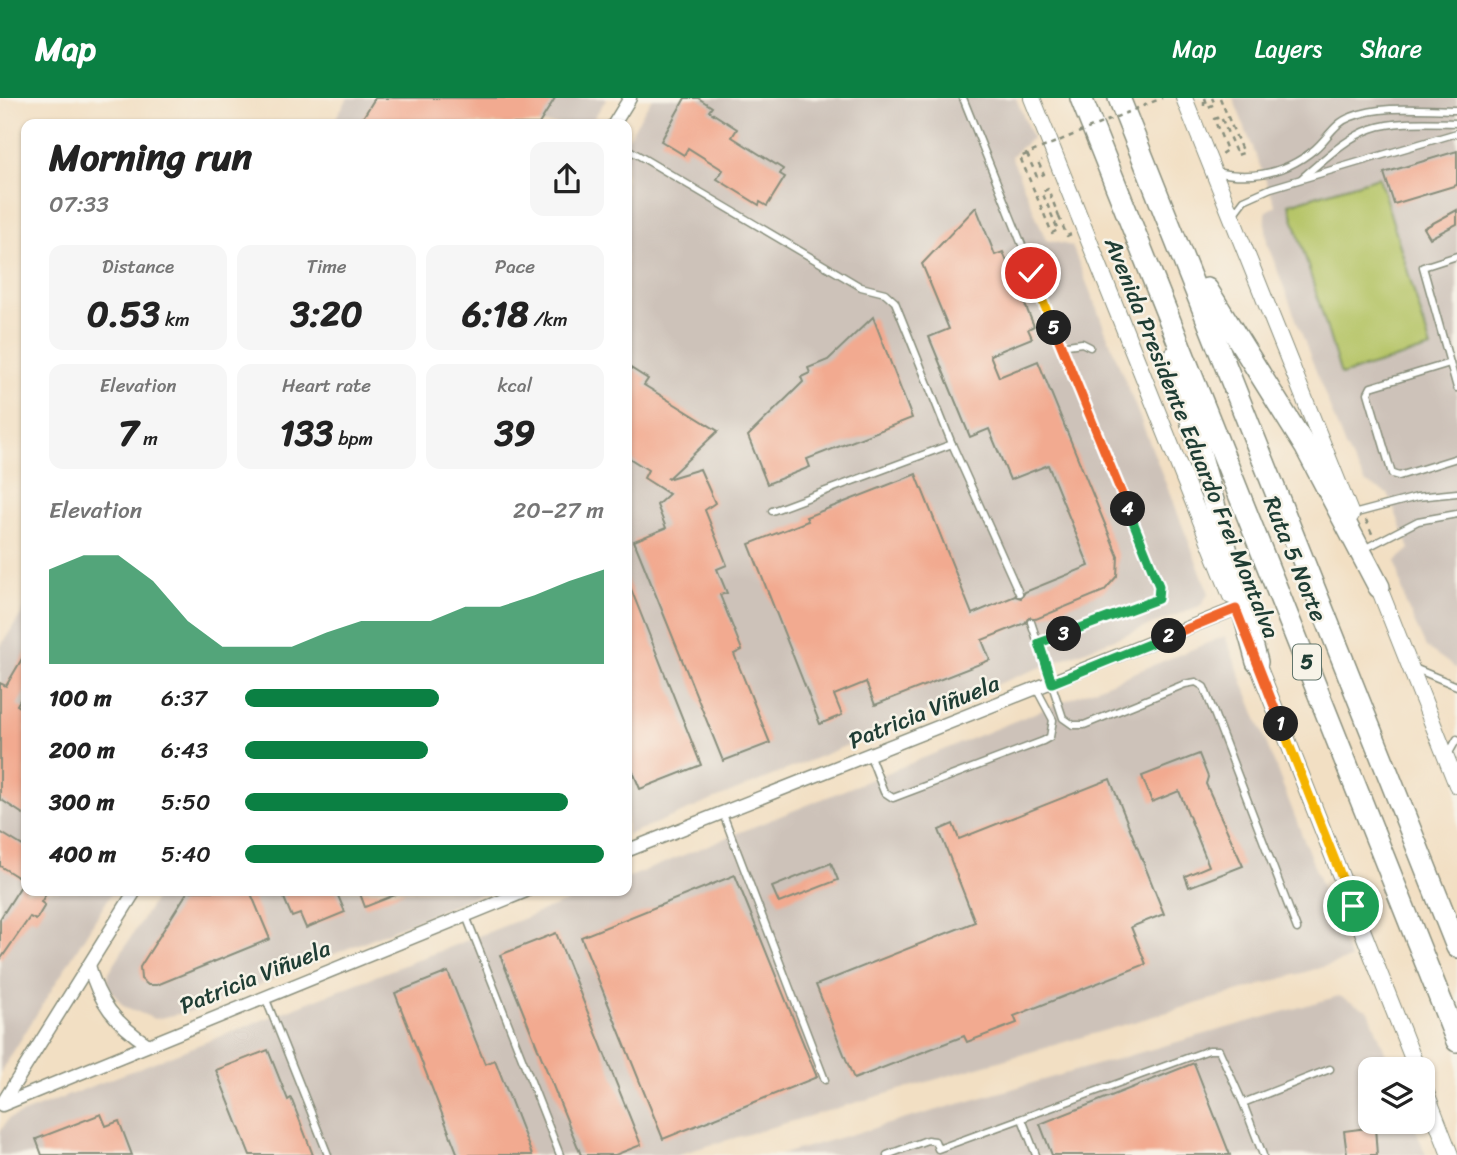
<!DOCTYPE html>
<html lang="en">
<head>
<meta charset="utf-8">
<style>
  :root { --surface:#fff; --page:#f6f6f6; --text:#222; --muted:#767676; --accent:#0b8043 }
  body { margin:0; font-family:Sriracha,sans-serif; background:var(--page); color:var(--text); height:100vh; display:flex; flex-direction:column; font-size:26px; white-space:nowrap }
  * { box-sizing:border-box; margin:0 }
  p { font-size:23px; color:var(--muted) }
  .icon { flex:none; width:38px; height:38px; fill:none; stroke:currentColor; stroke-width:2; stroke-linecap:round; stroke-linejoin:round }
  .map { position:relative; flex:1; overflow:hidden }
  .details { position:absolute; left:21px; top:21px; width:611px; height:777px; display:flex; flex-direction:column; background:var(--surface); border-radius:14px; box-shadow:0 2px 5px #0004 }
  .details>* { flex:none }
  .tools { position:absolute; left:1358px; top:959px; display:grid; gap:14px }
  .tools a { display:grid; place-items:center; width:77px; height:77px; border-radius:14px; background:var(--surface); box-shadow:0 2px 5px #0004; font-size:35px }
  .pin { position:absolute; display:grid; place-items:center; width:60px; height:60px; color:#fff; margin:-30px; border:4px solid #fff; border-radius:50%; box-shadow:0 2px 7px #0007 }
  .km { position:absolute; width:35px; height:35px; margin:-18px; border-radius:50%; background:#222; color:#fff; font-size:19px; line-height:35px; text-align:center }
  .round { display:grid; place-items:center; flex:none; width:74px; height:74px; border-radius:14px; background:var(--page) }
  .head { display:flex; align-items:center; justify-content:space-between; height:119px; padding:0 28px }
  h1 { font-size:38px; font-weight:700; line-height:52px }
  .figures { display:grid; grid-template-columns:repeat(3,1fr); gap:10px; height:119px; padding:7px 28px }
  .figures div { display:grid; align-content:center; border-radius:14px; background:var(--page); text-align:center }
  .figures b { font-size:35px; font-weight:700 }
  .figures small { font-size:19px; font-weight:400 }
  .figures p { font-size:19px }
  .chart { height:196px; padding:14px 28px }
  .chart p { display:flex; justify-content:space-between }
  .chart svg { width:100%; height:126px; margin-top:7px; fill:var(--accent); opacity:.7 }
  ul { padding:0 28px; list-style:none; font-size:23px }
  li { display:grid; grid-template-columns:112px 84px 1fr; align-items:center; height:52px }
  li i { height:18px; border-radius:9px; background:var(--accent) }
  header { display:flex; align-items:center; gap:42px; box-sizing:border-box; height:98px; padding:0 35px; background:var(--accent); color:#fff }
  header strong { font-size:33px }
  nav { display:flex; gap:38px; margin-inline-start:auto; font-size:24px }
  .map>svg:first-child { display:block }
  .industrial { fill:#cdc2b9 }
  .green { fill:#b6c568; stroke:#6a814e; stroke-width:2 }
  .building { fill:#f2aa90 }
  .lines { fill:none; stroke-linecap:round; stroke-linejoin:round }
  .lane-casing { stroke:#888e7c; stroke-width:9 }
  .street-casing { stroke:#888e7c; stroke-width:15 }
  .secondary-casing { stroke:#888e7c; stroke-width:18 }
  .highway-casing { stroke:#888e7c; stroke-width:24 }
  .path { stroke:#888e7c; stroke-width:2.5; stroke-dasharray:5 5; stroke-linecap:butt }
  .lane { stroke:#fff; stroke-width:6 }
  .street { stroke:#fff; stroke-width:12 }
  .secondary { stroke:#fff; stroke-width:16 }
  .highway { stroke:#fff; stroke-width:21 }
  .path-bridge { stroke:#888e7c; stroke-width:2.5; stroke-dasharray:5 5; stroke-linecap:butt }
  .split-1-casing { stroke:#fff; stroke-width:14 }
  .split-2-casing { stroke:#fff; stroke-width:14 }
  .split-3-casing { stroke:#fff; stroke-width:14 }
  .split-4-casing { stroke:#fff; stroke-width:14 }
  .split-5-casing { stroke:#fff; stroke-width:14 }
  .split-6-casing { stroke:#fff; stroke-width:14 }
  .split-1 { stroke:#f5b400; stroke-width:9 }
  .split-2 { stroke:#f0652b; stroke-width:9 }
  .split-3 { stroke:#22a559; stroke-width:9 }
  .split-4 { stroke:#22a559; stroke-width:9 }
  .split-5 { stroke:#f0652b; stroke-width:9 }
  .split-6 { stroke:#f5b400; stroke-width:9 }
  .labels { text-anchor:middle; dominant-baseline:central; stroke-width:5; stroke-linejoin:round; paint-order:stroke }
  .shield { fill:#f7f3e8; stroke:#60746a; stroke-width:2 }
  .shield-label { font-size:21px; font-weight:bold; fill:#1f3d34 }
  .street-label { font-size:23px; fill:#1f3d34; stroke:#f7f3e8 }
</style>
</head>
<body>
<header>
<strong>Map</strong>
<nav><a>Map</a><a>Layers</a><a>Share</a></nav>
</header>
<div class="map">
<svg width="1457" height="1057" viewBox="0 0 1457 1057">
  <rect width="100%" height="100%" fill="#f7f3e8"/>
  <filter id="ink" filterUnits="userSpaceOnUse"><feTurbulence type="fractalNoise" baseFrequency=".0143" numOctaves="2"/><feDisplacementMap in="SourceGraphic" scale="14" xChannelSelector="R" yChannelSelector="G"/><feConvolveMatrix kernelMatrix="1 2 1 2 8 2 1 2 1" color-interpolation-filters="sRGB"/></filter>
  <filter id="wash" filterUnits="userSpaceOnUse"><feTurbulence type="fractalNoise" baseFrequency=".00686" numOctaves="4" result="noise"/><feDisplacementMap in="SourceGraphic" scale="28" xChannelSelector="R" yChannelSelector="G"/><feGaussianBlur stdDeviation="1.57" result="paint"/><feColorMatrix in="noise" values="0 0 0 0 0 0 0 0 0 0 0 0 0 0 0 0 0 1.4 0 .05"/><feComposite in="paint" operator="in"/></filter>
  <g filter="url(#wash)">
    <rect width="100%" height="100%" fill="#f2dfc3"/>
    <g class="industrial">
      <path d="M 348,0 L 607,0 L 590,26 L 332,26 Z"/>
      <path d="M 652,0 L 1016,0 L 1032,40 L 1011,58 L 1046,142 L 1072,148 L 1209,495 L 1200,508 L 995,587 L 627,737 L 626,43 Z"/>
      <path d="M 1233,0 L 1457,0 L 1457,571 L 1426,549 L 1405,504 L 1396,463 L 1410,451 L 1388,396 L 1366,385 L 1345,349 L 1267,145 L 1265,119 L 1267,113 L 1276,108 Z"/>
      <path d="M 26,509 L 26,793 L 113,793 L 0,975 L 0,549 Z"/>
      <path d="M 1225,538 L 1350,861 L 676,1057 L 0,1057 L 0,1034 L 8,1021 L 594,793 L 626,793 L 627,780 Z"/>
      <path d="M 160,793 L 487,793 L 201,911 L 155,921 L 123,908 L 107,886 L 109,874 Z"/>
      <path d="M 1339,898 L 1369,913 L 1392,971 L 1370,971 L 1370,1024 L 1413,1024 L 1426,1057 L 779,1057 Z"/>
    </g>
    <path class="green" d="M 1379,79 L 1431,250 L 1341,277 L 1289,106 Z"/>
    <g id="blocks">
      <g class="building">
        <path d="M 375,0 L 555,0 L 539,26 L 359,26 Z"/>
        <path d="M 685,0 L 698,0 L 712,9 L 709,13 L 737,31 L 732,39 L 783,71 L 780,76 L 785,79 L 767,108 L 760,104 L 759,107 L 717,81 L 723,72 L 688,50 L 684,57 L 661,43 Z"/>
        <path d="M 1457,53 L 1457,87 L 1394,106 L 1384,75 Z"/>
        <path d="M 976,109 L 995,157 L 1003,154 L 1034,228 L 1028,231 L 1032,240 L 990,257 L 999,279 L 1038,263 L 1118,458 L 1117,478 L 1104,493 L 1036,521 L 1029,519 L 1025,525 L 982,542 L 990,562 L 875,607 L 866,584 L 834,597 L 842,617 L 820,626 L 749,446 L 808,423 L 806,419 L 916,376 L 972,516 L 1015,498 L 1021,500 L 1025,494 L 1089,468 L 1048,367 L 1010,382 L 989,331 L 970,339 L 929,239 L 949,231 L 922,166 Z"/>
        <path d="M 1457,112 L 1457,126 L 1430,140 L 1424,130 Z"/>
        <path d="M 873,219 L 912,320 L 807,361 L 810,369 L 767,386 L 748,338 L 803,284 L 801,279 L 810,275 L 808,270 L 828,262 Z"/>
        <path d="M 626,267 L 648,281 L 644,287 L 718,333 L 667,381 L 700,371 L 715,405 L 705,412 L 727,467 L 717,471 L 727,495 L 720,497 L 742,552 L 734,556 L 770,645 L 723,663 L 634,443 L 666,430 L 657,407 L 669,396 L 644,380 L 648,372 L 626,358 Z"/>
        <path d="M 627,481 L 701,667 L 640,691 L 626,657 Z"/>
        <path d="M 26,554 L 26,592 L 17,607 L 26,613 L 26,718 L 0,701 L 0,585 L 6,588 Z"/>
        <path d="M 1199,656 L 1208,679 L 1206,686 L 1243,768 L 1189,789 L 1185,778 L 1209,768 L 1179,693 L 1152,704 L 1142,678 Z"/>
        <path d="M 1110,681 L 1164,816 L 1131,829 L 1146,866 L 1014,918 L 1017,925 L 967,944 L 964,938 L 854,981 L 816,887 L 975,824 L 939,732 L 953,726 L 959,741 Z"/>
        <path d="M 0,734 L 26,750 L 26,793 L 48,793 L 41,804 L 45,807 L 36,822 L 30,819 L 0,862 L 0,821 L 24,783 L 0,768 Z"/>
        <path d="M 831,765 L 838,782 L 779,805 L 772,789 Z"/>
        <path d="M 735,777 L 817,979 L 663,1041 L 581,839 Z"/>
        <path d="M 188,793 L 250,793 L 270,841 L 157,887 L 148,887 L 141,881 L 140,869 Z"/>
        <path d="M 281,793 L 336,793 L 345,814 L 306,830 L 300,816 L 292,819 Z"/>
        <path d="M 359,793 L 405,793 L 365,809 Z"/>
        <path d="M 556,835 L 641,1047 L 615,1057 L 581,1057 L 500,857 Z"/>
        <path d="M 448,874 L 485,966 L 495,962 L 532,1057 L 458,1057 L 395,895 Z"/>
        <path d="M 268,952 L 288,1002 L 291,1000 L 313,1057 L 250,1057 L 216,972 Z"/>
        <path d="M 1194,965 L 1230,1057 L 1052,1057 L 1040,1026 Z"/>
        <path d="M 101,1016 L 106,1028 L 119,1023 L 132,1057 L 42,1057 L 36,1041 Z"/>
        <path d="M 1375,1029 L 1377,1057 L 1347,1057 L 1344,1033 Z"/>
      </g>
    </g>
  </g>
  <g filter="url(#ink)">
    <use href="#blocks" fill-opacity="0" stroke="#888e7c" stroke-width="2"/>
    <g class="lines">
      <g class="lane-casing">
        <g id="lane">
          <path d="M 963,0 L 1159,488 L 1158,501 L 1152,504 L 1039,545"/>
          <path d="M 626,50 L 861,189 L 885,195 L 895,204 L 952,346 L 1019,495"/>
          <path d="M 1215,74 C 1251,82 1285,76 1315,51 C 1328,40 1334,25 1351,19 C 1384,6 1422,12 1457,12"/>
          <path d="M 1302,80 C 1366,24 1372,23 1457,25"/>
          <path d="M 1232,118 L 1244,102 L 1271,90 L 1457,35"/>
          <path d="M 1457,158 L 1423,169 L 1457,290"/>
          <path d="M 1060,248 L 1082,245 L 1090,249"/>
          <path d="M 1450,265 L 1371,289 L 1368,295 L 1392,376 L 1399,378 L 1457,360"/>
          <path d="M 772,413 L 952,346"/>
          <path d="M 1353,416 L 1417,399 L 1457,395"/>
          <path d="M 1364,451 L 1418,423 L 1457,416"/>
          <path d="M 1031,524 L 1063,620 L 1073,627 L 1084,627 L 1185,586 L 1196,584 L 1204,589 L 1297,831"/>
          <path d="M 1414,570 L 1457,588"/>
          <path d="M 1449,655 L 1457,641"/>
          <path d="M 870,658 L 884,694 L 893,700 L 1043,643 L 1050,639 L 1053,622 L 1037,592"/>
          <path d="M 723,716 L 825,982"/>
          <path d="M 466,818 L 560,1057"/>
          <path d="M 265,899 L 328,1057"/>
          <path d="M 1022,1021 L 1036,1057"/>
          <path d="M 887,1057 L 927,1042 L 935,1043 L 938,1051 L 1209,952 L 1219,952 L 1243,1005"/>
          <path d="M 1263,1057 L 1243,1005 L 1330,971"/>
        </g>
      </g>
      <g class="street-casing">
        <g id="street">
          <path d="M 614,26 L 630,0"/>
          <path d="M 626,753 L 1235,511"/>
          <path d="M 89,867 C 98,903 116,926 147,946"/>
          <path d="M 2,1006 L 135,793"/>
          <path d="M 2,1007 L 526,793"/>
        </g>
      </g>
      <g class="secondary-casing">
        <g id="secondary">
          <path d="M 1032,0 L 1231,498"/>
          <path d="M 1184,0 L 1351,417"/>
          <path d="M 1375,480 L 1457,687"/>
          <path d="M 1253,555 L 1417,971"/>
          <path d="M 1423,987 L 1450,1057"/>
        </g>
      </g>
      <g class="highway-casing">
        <g id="highway">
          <path d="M 1081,0 L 1457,943"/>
          <path d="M 1119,0 L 1457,849"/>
          <path d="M 1207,191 L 1306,350 L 1379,489"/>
          <path d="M 1174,259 L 1257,564"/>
        </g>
      </g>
      <g class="path">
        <path d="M 1205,0 L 1208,9 L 1215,6 L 1212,0"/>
        <path d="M 1220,0 L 1243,55 L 1237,57 L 1221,19 L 1214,21 L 1227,52 L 1221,56"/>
        <path d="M 1204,8 L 1204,0"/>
        <path d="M 1027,56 L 1037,79 L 1044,76 L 1038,64 L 1042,62"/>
        <path d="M 1059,119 L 1067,138 L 1071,136"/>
        <path d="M 1366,422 L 1373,438"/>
      </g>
      <use href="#lane" class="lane"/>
      <use href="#street" class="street"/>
      <use href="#secondary" class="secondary"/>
      <use href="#highway" class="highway"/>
      <path class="path-bridge" d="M 1059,119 L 1048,91 L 1042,94 L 1058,132 L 1052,135 L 1020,59 L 1162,0"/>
    </g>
  </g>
  <g class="lines" filter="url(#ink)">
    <g class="split-1-casing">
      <path id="split-1" d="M 1281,626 L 1353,808"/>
    </g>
    <g class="split-2-casing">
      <path id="split-2" d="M 1169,538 L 1236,511 L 1281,626"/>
    </g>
    <g class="split-3-casing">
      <path id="split-3" d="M 1064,536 L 1039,545 L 1052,585 L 1169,538"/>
    </g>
    <g class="split-4-casing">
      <path id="split-4" d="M 1064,536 L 1158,501 L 1159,488 L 1128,411"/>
    </g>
    <g class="split-5-casing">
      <path id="split-5" d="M 1054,230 L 1128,411"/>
    </g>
    <g class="split-6-casing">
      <path id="split-6" d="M 1031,175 L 1054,230"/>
    </g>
    <use href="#split-1" class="split-1"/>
    <use href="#split-2" class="split-2"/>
    <use href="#split-3" class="split-3"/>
    <use href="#split-4" class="split-4"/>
    <use href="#split-5" class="split-5"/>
    <use href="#split-6" class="split-6"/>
  </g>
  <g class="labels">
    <rect class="shield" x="1293" y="546.5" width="28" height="35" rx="5"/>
    <g class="shield-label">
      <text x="1307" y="564">5</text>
    </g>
    <g class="street-label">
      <text transform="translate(1192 340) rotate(68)">Avenida Presidente Eduardo Frei Montalva</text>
      <text transform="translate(1295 461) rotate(68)">Ruta 5 Norte</text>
      <text transform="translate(924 614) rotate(-22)">Patricia Viñuela</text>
      <text transform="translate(255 879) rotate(-22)">Patricia Viñuela</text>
    </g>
  </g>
</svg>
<div class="tools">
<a><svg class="icon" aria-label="layers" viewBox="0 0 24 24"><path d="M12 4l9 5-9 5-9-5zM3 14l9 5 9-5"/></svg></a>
</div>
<div class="pin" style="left:1353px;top:808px;background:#1e9e55"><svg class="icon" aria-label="arrive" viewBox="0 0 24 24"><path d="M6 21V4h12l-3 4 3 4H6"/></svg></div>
<div class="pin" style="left:1031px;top:175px;background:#d93025"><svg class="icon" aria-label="check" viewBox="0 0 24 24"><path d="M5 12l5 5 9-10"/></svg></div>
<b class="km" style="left:1281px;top:626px">1</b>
<b class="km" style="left:1169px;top:538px">2</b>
<b class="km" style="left:1064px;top:536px">3</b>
<b class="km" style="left:1128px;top:411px">4</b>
<b class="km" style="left:1054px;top:230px">5</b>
<section class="details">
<div class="head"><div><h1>Morning run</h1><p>07:33</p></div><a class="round"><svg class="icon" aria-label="share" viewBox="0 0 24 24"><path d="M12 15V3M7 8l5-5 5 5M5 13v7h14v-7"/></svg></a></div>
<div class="figures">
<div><p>Distance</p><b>0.53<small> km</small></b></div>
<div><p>Time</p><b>3:20</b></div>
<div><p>Pace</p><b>6:18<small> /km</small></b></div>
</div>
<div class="figures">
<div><p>Elevation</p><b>7<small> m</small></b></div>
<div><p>Heart rate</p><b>133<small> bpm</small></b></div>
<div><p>kcal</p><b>39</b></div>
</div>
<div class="chart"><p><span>Elevation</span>20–27 m</p>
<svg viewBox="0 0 160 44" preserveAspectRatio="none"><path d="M0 44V11L10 6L20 6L30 15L40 29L50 38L60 38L70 38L80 33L90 29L100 29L110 29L120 24L130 24L140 20L150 15L160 11V44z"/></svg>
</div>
<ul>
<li><b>100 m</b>6:37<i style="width:54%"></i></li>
<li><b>200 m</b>6:43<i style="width:51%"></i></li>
<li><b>300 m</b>5:50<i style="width:90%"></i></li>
<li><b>400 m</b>5:40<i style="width:100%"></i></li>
</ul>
</section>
</div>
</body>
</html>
